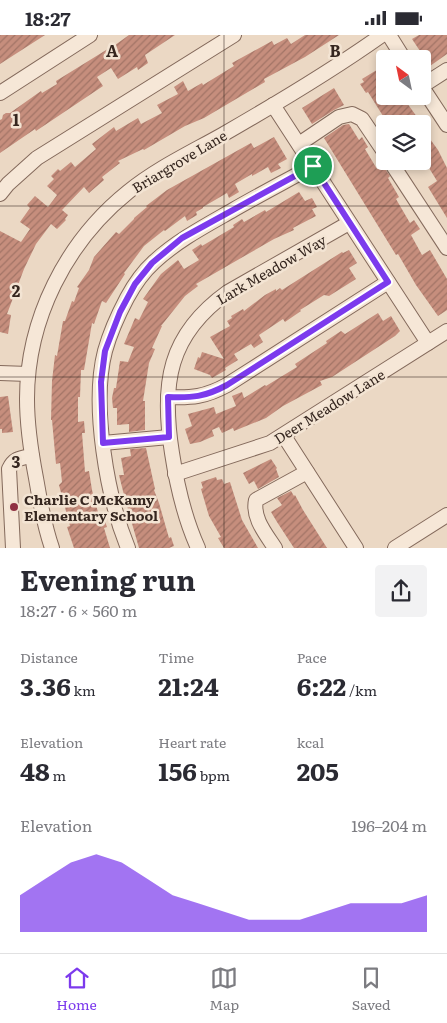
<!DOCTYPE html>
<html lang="en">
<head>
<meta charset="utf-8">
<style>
  :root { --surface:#fff; --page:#f2f2f3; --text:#2b2b33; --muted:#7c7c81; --line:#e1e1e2; --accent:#7c3aed }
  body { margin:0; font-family:Literata,serif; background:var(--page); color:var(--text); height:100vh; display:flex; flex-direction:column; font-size:19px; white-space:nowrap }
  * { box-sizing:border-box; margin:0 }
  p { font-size:16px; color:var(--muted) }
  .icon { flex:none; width:28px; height:28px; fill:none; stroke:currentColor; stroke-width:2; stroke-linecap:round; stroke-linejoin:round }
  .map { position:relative; height:513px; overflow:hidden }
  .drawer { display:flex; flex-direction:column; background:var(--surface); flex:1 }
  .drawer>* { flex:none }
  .needle { width:32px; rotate:327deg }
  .tools { position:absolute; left:376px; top:15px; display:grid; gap:10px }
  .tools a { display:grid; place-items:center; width:55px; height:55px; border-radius:5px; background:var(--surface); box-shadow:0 2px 8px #0003; font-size:25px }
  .pin { position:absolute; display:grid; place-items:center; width:42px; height:42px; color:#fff; margin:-21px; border:2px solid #fff; border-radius:50%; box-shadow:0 1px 5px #0007 }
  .round { display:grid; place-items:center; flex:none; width:52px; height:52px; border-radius:5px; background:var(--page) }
  .summary { display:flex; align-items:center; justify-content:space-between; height:85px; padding:0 20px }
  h1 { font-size:28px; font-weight:700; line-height:38px }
  .metrics { display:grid; grid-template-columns:repeat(3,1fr); gap:8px; height:85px; padding:5px 20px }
  .metrics div { display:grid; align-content:center }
  .metrics b { font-size:25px; font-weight:700 }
  .metrics small { font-size:14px; font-weight:400 }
  .metrics p { font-size:14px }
  .chart { height:140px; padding:10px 20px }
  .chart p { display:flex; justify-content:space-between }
  .chart svg { width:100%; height:90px; margin-top:5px; fill:var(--accent); opacity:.7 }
  .status { display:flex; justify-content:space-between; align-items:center; height:35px; padding:0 25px; background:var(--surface); direction:ltr }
  .status svg { height:14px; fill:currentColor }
  .dock { display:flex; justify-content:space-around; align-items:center; height:70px; border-top:1px solid var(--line); background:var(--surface); font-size:14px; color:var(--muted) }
  .dock a { display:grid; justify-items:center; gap:2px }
  .dock .on { color:var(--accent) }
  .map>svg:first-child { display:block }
  .building { fill:url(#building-hatch) }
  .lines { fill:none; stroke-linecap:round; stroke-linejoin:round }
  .minor-casing { stroke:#846a5c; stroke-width:16 }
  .minor { stroke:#f6e7d7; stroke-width:14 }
  .route-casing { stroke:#fff; stroke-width:10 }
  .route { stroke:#7c3aed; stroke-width:6 }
  .grid { fill:none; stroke:#35261f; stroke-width:1; stroke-opacity:0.55 }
  .poi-dot { fill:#8f3042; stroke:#f3e4d3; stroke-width:2 }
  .labels { text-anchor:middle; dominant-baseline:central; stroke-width:5; stroke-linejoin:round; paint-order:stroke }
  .street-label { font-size:14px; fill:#35261f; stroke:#f3e4d3 }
  .poi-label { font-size:14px; font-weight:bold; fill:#35261f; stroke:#f3e4d3; text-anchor:start }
  .grid-label { font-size:16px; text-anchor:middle; font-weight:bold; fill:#35261f; stroke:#f3e4d3; stroke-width:5; stroke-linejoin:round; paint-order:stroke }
</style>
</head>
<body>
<div class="status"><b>18:27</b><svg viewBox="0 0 49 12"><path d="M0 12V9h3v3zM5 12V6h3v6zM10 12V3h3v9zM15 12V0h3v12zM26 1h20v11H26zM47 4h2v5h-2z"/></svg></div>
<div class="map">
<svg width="447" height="513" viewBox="0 0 447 513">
  <defs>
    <pattern id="building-hatch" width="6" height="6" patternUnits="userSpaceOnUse" patternTransform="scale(1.25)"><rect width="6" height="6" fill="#c68e7d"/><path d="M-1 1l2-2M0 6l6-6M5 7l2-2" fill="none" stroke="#a27466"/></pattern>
  </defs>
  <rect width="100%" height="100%" fill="#ebd8c4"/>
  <g class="building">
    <path d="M 0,0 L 45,0 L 0,29 Z"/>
    <path d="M 129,0 L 175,0 L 145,20 L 148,28 L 138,35 L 137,32 L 118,44 L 111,33 L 97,42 L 103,51 L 36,96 L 35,94 L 0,118 L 0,85 L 2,84 L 3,80 L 6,78 L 10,78 L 41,56 L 42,58 L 57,49 L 56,46 L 111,12 L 111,13 Z"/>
    <path d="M 305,0 L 339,0 L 305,22 L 264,44 L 265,47 L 204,83 L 185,91 L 144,115 L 143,114 L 118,126 L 120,128 L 102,142 L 104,145 L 89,158 L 84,152 L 62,175 L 68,180 L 65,184 L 66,185 L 57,194 L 51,189 L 36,209 L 24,234 L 7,279 L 11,280 L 8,299 L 0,297 L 0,196 L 21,207 L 30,194 L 20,187 L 30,173 L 27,170 L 35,161 L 48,172 L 57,160 L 47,151 L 54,144 L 51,141 L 58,134 L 60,136 L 71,127 L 75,132 L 96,114 L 92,109 L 114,92 L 116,96 L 138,83 L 141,89 L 162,78 L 157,70 L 178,59 L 174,52 L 183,46 L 188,56 L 202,48 L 203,50 L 234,31 L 232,28 L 272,6 L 274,10 L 287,3 L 291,9 Z"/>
    <path d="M 419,0 L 447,0 L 447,19 L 430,31 L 412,4 Z"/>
    <path d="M 385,30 L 385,61 L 402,61 L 422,89 L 388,89 L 368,57 L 366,58 L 360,49 L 364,47 L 362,44 Z"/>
    <path d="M 334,53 L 344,70 L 334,75 L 312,89 L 302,73 Z"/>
    <path d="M 349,89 L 359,105 L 362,102 L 368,112 L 365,114 L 377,134 L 383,131 L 390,141 L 388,143 L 399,162 L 396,164 L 410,188 L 414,185 L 420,194 L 411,200 L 422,220 L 430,215 L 447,244 L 447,275 L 438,281 L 416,250 L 398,219 L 396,220 L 324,103 L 343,90 Z"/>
    <path d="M 422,93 L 438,115 L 447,133 L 447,183 L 428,152 L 437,146 L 426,128 L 422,130 Z"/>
    <path d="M 274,102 L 287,124 L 278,129 L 281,133 L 271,138 L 268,132 L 252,141 L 252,139 L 235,149 L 239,157 L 229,163 L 227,158 L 203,172 L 203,173 L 196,177 L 197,180 L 187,186 L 185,181 L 165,196 L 164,195 L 144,211 L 124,238 L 125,239 L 106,268 L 102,266 L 94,289 L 92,288 L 84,335 L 81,335 L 80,362 L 78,362 L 78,387 L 84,386 L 85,398 L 82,398 L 85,437 L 89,436 L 92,455 L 99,481 L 103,480 L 107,492 L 104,493 L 110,513 L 74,513 L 67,492 L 70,491 L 59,450 L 62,447 L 61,437 L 60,428 L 56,429 L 52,385 L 51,385 L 52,346 L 55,320 L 57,321 L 63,286 L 65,286 L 72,266 L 74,267 L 79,253 L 77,252 L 89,235 L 94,222 L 116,197 L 119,199 L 134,184 L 134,183 L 147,172 L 146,171 L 167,155 L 251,108 L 254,113 Z"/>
    <path d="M 299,157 L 305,166 L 312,163 L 317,172 L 312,174 L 316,181 L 293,193 L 294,195 L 274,204 L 196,249 L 198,251 L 185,261 L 161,291 L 162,291 L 152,313 L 155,314 L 149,328 L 143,366 L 145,366 L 145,395 L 129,397 L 129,389 L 117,390 L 117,373 L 113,373 L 112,363 L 114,353 L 116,353 L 120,326 L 128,327 L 134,312 L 124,309 L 130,295 L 135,283 L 139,285 L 148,267 L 143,264 L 161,239 L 178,225 L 184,234 L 199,225 L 192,215 L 201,209 L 202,211 L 234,192 L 233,190 L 242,184 L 244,187 L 265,175 L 266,177 Z"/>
    <path d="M 349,215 L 357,228 L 349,233 L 356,244 L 329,261 L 324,260 L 300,275 L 301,276 L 285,287 L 283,284 L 259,300 L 263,307 L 254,313 L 251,309 L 234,319 L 238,325 L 225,333 L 226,335 L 212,343 L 210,340 L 194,334 L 198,322 L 200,323 L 202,317 L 224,324 L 210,302 L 230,291 L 227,286 L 232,283 L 231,281 L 243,274 L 244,276 L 265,260 L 276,254 L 276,256 L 280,253 L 282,255 L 342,217 L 343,218 Z"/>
    <path d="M 378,278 L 383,286 L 391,281 L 400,296 L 395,301 L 332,342 L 320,346 L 322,350 L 283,371 L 266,383 L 234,396 L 233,393 L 222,398 L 219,392 L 212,395 L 214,401 L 200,407 L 190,409 L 185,394 L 192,391 L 188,379 L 214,372 L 216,379 L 236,371 L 232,361 L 242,357 L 244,363 L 265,350 L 266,351 L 297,332 L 295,329 L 327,308 L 326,306 L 341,296 L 345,299 Z"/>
    <path d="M 8,361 L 13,397 L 2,398 L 2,394 L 0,394 L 0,362 Z"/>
    <path d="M 146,413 L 155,454 L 154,455 L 159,468 L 169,503 L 171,502 L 174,511 L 169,513 L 139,513 L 125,464 L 119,440 L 124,440 L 121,423 L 131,421 L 130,414 Z"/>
    <path d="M 271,424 L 277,433 L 276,434 L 279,442 L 258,454 L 254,446 L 249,449 L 243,438 Z"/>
    <path d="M 216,442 L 217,445 L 222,444 L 224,449 L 230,447 L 242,485 L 258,513 L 224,513 L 218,503 L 221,502 L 209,481 L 201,454 L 203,453 L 201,447 Z"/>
    <path d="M 291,456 L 294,461 L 295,460 L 303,475 L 327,513 L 294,513 L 277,487 L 271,477 L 282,470 L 277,463 Z"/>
  </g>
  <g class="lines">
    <g class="minor-casing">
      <g id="minor">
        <path d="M 389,0 L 404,24"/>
        <path d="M 422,51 L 447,35"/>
        <path d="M 422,52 L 447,90"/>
        <path d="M 0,58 L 90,0"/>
        <path d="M 273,70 L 428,308"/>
        <path d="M 299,109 L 339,82 L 352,79 L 362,84 L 385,118"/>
        <path d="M 390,126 L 447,213"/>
        <path d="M 0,159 L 8,149 L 37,123 L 234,0"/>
        <path d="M 0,338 L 28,339"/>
        <path d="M 168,362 C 192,363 205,362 227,350 L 388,247"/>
        <path d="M 284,401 L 356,513"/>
        <path d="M 103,408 L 169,402"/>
        <path d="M 175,439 L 270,408 L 447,296"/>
        <path d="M 13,513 L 9,434 C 14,423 21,423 32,421"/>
        <path d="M 52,513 C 44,490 40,467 36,443 C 31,417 27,390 27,364 C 27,284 66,207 128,157 C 156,134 190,118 222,100 C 276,69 330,37 382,0"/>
        <path d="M 128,513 C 107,462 91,370 105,316 C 110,298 118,280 127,263 C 134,250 143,237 154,227 C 178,205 205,191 233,175 C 259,160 286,146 313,131"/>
        <path d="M 198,513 C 184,482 177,451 172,418 C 161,349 168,300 228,257 L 349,188"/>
        <path d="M 275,513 C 266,499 252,483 256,465 L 307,437"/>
        <path d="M 395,513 L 447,480"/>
      </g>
    </g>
    <use href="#minor" class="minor"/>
  </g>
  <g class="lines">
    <g class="route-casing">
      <path id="route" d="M 313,131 L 388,247 L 227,350 C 205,362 192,363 168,362 L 169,402 L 103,408 L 101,347 L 105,316 L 120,277 L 135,249 L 152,228 L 182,203 Z"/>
    </g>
    <use href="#route" class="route"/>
  </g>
  <path class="grid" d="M 224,0 L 224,513M 0,171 L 447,171M 0,342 L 447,342"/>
  <circle class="poi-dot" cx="14" cy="472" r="5"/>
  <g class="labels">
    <g class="street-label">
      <text transform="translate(179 126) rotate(-31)">Briargrove Lane</text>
      <text transform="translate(271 234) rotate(-30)">Lark Meadow Way</text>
      <text transform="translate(329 371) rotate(-32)">Deer Meadow Lane</text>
    </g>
    <g class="poi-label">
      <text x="24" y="464">Charlie C McKamy<tspan x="24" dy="16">Elementary School</tspan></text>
    </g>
  </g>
  <g class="grid-label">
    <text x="112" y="22">A</text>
    <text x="335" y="22">B</text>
    <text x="16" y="91">1</text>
    <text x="16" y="262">2</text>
    <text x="16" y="433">3</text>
  </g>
</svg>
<div class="tools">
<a><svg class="needle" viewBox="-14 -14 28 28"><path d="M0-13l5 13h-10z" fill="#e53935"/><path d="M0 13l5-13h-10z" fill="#7c7c81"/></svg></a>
<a><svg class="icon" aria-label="layers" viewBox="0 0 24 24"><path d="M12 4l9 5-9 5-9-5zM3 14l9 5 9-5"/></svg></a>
</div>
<div class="pin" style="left:313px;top:131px;background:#1e9e55"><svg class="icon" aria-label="arrive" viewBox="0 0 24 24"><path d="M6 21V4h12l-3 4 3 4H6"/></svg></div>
</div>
<section class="drawer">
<div class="summary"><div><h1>Evening run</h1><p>18:27 · 6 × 560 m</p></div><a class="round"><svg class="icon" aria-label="share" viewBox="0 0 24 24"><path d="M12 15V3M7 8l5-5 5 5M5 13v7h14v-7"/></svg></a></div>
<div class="metrics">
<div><p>Distance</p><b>3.36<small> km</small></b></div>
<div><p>Time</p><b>21:24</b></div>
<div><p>Pace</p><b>6:22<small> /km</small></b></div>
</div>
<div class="metrics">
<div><p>Elevation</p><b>48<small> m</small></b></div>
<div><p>Heart rate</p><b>156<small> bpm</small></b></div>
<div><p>kcal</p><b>205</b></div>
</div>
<div class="chart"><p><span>Elevation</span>196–204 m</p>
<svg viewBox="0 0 160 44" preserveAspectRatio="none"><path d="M0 44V26L10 18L20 10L30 6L40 10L50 18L60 26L70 30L80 34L90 38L100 38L110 38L120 34L130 30L140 30L150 30L160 26V44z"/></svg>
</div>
</section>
<nav class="dock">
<a class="on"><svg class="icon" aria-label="home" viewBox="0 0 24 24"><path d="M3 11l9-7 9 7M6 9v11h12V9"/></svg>Home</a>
<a><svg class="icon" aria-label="map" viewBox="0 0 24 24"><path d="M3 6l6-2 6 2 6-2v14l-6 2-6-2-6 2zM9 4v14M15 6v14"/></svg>Map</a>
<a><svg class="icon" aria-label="saved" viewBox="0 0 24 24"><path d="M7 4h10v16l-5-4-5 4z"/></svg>Saved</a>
</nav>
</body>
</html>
